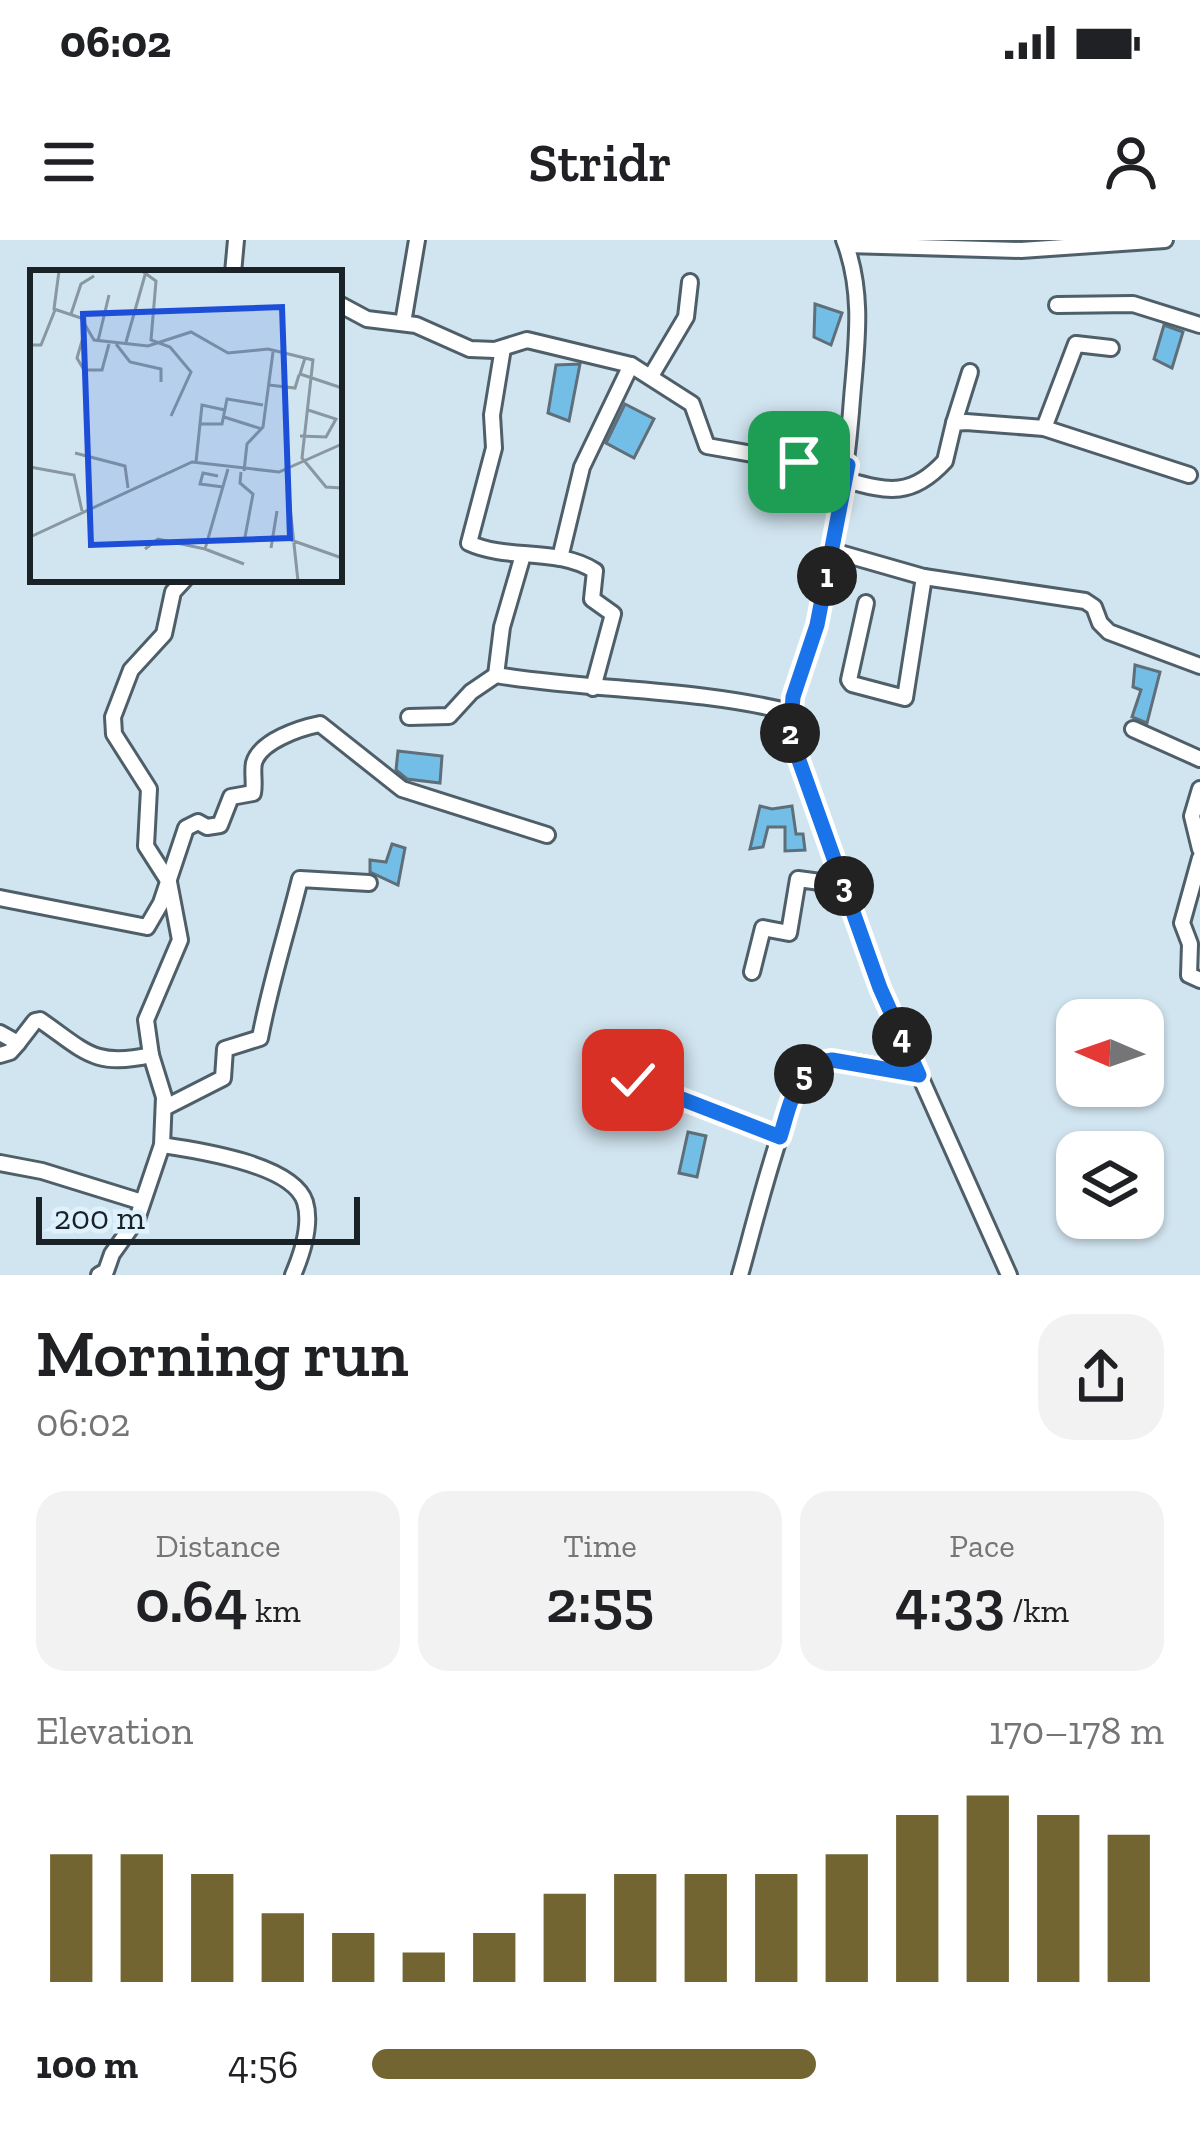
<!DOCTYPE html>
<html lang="en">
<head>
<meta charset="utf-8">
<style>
  :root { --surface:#fff; --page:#f2f2f2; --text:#202124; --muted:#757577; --accent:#726532 }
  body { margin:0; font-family:"Zilla Slab",serif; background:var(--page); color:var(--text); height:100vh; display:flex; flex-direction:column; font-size:45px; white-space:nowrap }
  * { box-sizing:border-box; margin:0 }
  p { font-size:39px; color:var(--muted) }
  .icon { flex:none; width:66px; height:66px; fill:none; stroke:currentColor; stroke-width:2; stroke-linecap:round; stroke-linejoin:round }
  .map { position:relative; height:1035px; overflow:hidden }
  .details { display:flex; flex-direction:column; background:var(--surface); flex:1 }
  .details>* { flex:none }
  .needle { width:78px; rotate:272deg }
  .controls { position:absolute; left:1056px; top:759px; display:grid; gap:24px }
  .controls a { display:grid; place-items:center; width:108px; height:108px; border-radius:24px; background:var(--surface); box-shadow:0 3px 9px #0004; font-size:60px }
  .scale { position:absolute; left:36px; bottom:30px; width:324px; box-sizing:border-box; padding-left:12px; border:6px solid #1b2227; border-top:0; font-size:33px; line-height:42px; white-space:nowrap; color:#1b2227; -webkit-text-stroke:9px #def2fe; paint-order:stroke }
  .pin { position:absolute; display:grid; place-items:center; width:102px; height:102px; color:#fff; margin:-51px; border-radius:24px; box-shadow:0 6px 18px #0006 }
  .km { position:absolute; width:60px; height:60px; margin:-30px; border-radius:50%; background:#222; color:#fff; font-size:33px; line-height:60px; text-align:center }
  .round { display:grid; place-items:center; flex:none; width:126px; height:126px; border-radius:36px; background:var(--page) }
  .summary { display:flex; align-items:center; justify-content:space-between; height:204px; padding:0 36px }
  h1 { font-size:66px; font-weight:600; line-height:90px }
  .stats { display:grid; grid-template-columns:repeat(3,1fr); gap:18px; height:204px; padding:12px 36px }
  .stats div { display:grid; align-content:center; border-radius:30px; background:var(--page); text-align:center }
  .stats b { font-size:60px; font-weight:600 }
  .stats small { font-size:33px; font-weight:400 }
  .stats p { font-size:33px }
  .chart { height:336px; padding:24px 36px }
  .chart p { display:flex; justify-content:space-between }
  .chart svg { width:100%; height:216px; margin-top:12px; stroke:var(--accent); stroke-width:6 }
  ul { padding:0 36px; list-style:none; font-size:39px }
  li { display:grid; grid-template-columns:192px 144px 1fr; align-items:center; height:90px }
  li i { height:30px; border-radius:15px; background:var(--accent) }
  .status { display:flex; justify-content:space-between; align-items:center; height:84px; padding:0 60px; background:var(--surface); direction:ltr }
  .status svg { height:33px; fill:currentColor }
  header { display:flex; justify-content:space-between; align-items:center; height:156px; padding:0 36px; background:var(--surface); font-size:54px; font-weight:600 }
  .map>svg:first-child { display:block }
  .building { fill:#73bee7; stroke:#5e6f79; stroke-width:3 }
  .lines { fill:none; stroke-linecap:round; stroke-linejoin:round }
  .minor-casing { stroke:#4e5f69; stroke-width:20 }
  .minor { stroke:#fff; stroke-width:14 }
  .route-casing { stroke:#fff; stroke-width:24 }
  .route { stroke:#1a73e8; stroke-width:15 }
  .inset-road { fill:none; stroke:#8897a0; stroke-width:3 }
  .view { fill:#1d4ed8; fill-opacity:0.15; stroke:#1d4ed8; stroke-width:6 }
  .inset-edge { fill:none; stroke:#1b2227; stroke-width:6 }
</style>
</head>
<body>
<div class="status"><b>06:02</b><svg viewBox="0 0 49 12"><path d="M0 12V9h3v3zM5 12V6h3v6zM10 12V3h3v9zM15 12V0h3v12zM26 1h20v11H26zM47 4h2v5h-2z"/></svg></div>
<header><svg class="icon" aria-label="menu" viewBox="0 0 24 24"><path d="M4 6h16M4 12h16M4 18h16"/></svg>Stridr<svg class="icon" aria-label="person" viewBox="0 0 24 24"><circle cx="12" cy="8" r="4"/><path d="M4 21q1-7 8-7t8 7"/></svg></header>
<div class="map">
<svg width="1200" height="1035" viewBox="0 0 1200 1035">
  <rect width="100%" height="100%" fill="#d1e5f0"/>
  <g class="building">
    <path d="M 815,64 L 842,73 L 831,105 L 814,97 Z"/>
    <path d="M 1164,85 L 1183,92 L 1172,128 L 1154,119 Z"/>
    <path d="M 580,124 L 569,181 L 548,173 L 556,125 Z"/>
    <path d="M 625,164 L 654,179 L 634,218 L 606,203 Z"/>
    <path d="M 1135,425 L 1160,432 L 1147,483 L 1132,477 L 1141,450 L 1133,447 Z"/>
    <path d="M 398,511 L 442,516 L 440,543 L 407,539 L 396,530 Z"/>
    <path d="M 760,566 L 772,569 L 792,566 L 796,594 L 803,594 L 805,610 L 785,611 L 785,587 L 768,587 L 763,607 L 750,609 Z"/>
    <path d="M 392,604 L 405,608 L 398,645 L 370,632 L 370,620 L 386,622 Z"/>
    <path d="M 688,892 L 706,896 L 697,937 L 679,933 Z"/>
  </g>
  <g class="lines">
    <g class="minor-casing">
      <g id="minor">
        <path d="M 844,0 C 866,57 855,113 851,172 C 845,243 834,310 818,380 C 809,418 787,455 790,495 L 880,747 L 1009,1035"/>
        <path d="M 847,5 L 1021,10 L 1165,0"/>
        <path d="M 233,33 L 236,0"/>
        <path d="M 339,64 L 367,79 L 416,85 L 470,109 L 495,110 L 527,100 L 631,125 L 692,164 L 707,206 L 781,219 L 848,225"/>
        <path d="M 1057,65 L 1133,64 L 1200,85"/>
        <path d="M 403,83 L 417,0"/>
        <path d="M 503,108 L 492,175 L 494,208 L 469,303 C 508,321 558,307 595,331 L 592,359 L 613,374 L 593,448"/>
        <path d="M 651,136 L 686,77 L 690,42"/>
        <path d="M 954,183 L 970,132"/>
        <path d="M 1044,188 L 1076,104 L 1111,108"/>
        <path d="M 846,240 C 889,252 912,257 945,221 L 954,183 L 966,182 L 1044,188 L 1189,235"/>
        <path d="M 833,311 L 924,337 L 1085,361 L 1094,367 L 1100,383 L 1109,392 L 1200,426"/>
        <path d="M 523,315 L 502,387 L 496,435 C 594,451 693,448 790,472"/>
        <path d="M 560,318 L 582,227 L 631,125"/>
        <path d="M 866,363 L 849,440 L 852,444 L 905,458 L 924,337"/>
        <path d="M 409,477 L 449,476 L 471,452 L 496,435"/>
        <path d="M 1133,489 L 1200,519"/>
        <path d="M 1200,549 L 1192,576 L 1200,609"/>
        <path d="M 1200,618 L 1182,683 L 1190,704 L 1189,735 L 1200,740"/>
        <path d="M 0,658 L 147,687 L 161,663 L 186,588 L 198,582 L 207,587 L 220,585 L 231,557 L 253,553 C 255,544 252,531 254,523 C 260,501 300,488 320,484 L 402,549 L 547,595"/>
        <path d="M 752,732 L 763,688 L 789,693 L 798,639 L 843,645"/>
        <path d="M 0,793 L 18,803 L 35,781 L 40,780 C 85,811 94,828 151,815"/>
        <path d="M 0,815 L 10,812 L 18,803"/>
        <path d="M 633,840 L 780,897"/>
        <path d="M 164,868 L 223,838 L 225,809 L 260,798 C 270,744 287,692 300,639 L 369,643"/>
        <path d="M 162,905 C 196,910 293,924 305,962 C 312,985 302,1014 293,1035"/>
        <path d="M 0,923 L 42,931 L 142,962"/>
        <path d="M 99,1035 L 106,1031 L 112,1014 L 137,979 L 162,905 L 164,857 L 151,815 L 146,780 L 180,700 L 169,642 L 146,606 L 149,549 L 114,494 L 113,477 L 131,430 L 164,394 L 173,352 L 185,339"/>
        <path d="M 740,1035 C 751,999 789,836 816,823 C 837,814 895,831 919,835"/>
      </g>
    </g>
    <use href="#minor" class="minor"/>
  </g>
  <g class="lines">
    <g class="route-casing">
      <path id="route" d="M 633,840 L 780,897 C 790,866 795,825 832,820 L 919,835 L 880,748 L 790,495 L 793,457 L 817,385 L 848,225 L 799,222"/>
    </g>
    <use href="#route" class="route"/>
  </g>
  <g transform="translate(30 30)">
    <rect width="312" height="312" fill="#d1e5f0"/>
    <path class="inset-road" d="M 29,1 L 24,39 L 51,48 L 64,70 L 118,76 L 161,62 L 198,83 L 238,79 L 283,90 L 272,188 L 296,217 L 312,218M 112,1 L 126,11 L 121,70 L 140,77 L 161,102 L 141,146M 41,44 L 51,14 L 64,6M 54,64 L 47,88 L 54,100 L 72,100 L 79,74M 68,71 L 79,25M 96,72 L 115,5M 86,74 L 100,92 L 131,99 L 131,112M 0,75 L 11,75 L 25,40M 275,88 L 270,104 L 312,118M 239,115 L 265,118 L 269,105M 194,147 L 232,159M 170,154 L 192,154 L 197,129 L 233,135M 270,166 L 296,167 L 306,149 L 278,140M 45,183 L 95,196 L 98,218M 166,192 L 172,135 L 195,140M 0,197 L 44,205 L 52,241M 256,200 L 268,311M 214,201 L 217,174 L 233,157 L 243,82M 211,202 L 210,213 L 223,224 L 215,267M 188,206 L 173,203 L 170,214 L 193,217M 0,267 L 162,192 L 249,202 L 312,174M 261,270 L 312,288M 241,278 L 247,241M 115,279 L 128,269 L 175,279 L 198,199M 175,279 L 214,294"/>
    <path class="view" d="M 252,37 L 260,268 L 61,275 L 53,44 Z"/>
    <rect width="312" height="312" class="inset-edge"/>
  </g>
</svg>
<div class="controls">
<a><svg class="needle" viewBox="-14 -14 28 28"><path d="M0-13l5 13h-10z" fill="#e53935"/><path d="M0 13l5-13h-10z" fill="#757577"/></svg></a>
<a><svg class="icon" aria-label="layers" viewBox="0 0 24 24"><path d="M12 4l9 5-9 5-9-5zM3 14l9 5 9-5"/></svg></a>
</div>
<div class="scale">200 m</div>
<div class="pin" style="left:799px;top:222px;background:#1e9e55"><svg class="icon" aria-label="arrive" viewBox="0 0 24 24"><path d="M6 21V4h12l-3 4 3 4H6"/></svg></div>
<div class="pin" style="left:633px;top:840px;background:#d93025"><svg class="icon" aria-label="check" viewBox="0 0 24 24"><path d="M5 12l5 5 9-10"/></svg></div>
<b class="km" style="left:827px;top:336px">1</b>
<b class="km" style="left:790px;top:493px">2</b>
<b class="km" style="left:844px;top:646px">3</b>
<b class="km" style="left:902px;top:797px">4</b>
<b class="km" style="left:804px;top:834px">5</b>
</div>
<section class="details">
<div class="summary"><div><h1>Morning run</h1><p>06:02</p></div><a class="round"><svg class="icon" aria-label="share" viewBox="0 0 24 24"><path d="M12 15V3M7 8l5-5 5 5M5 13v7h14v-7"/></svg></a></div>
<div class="stats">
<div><p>Distance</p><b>0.64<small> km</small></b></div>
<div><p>Time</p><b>2:55</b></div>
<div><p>Pace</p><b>4:33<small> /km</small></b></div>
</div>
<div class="chart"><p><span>Elevation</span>170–178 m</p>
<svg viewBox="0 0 160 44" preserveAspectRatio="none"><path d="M5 44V18M15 44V18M25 44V22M35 44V30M45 44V34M55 44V38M65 44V34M75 44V26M85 44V22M95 44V22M105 44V22M115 44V18M125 44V10M135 44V6M145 44V10M155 44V14"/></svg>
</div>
<ul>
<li><b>100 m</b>4:56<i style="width:56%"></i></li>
</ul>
</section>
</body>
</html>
